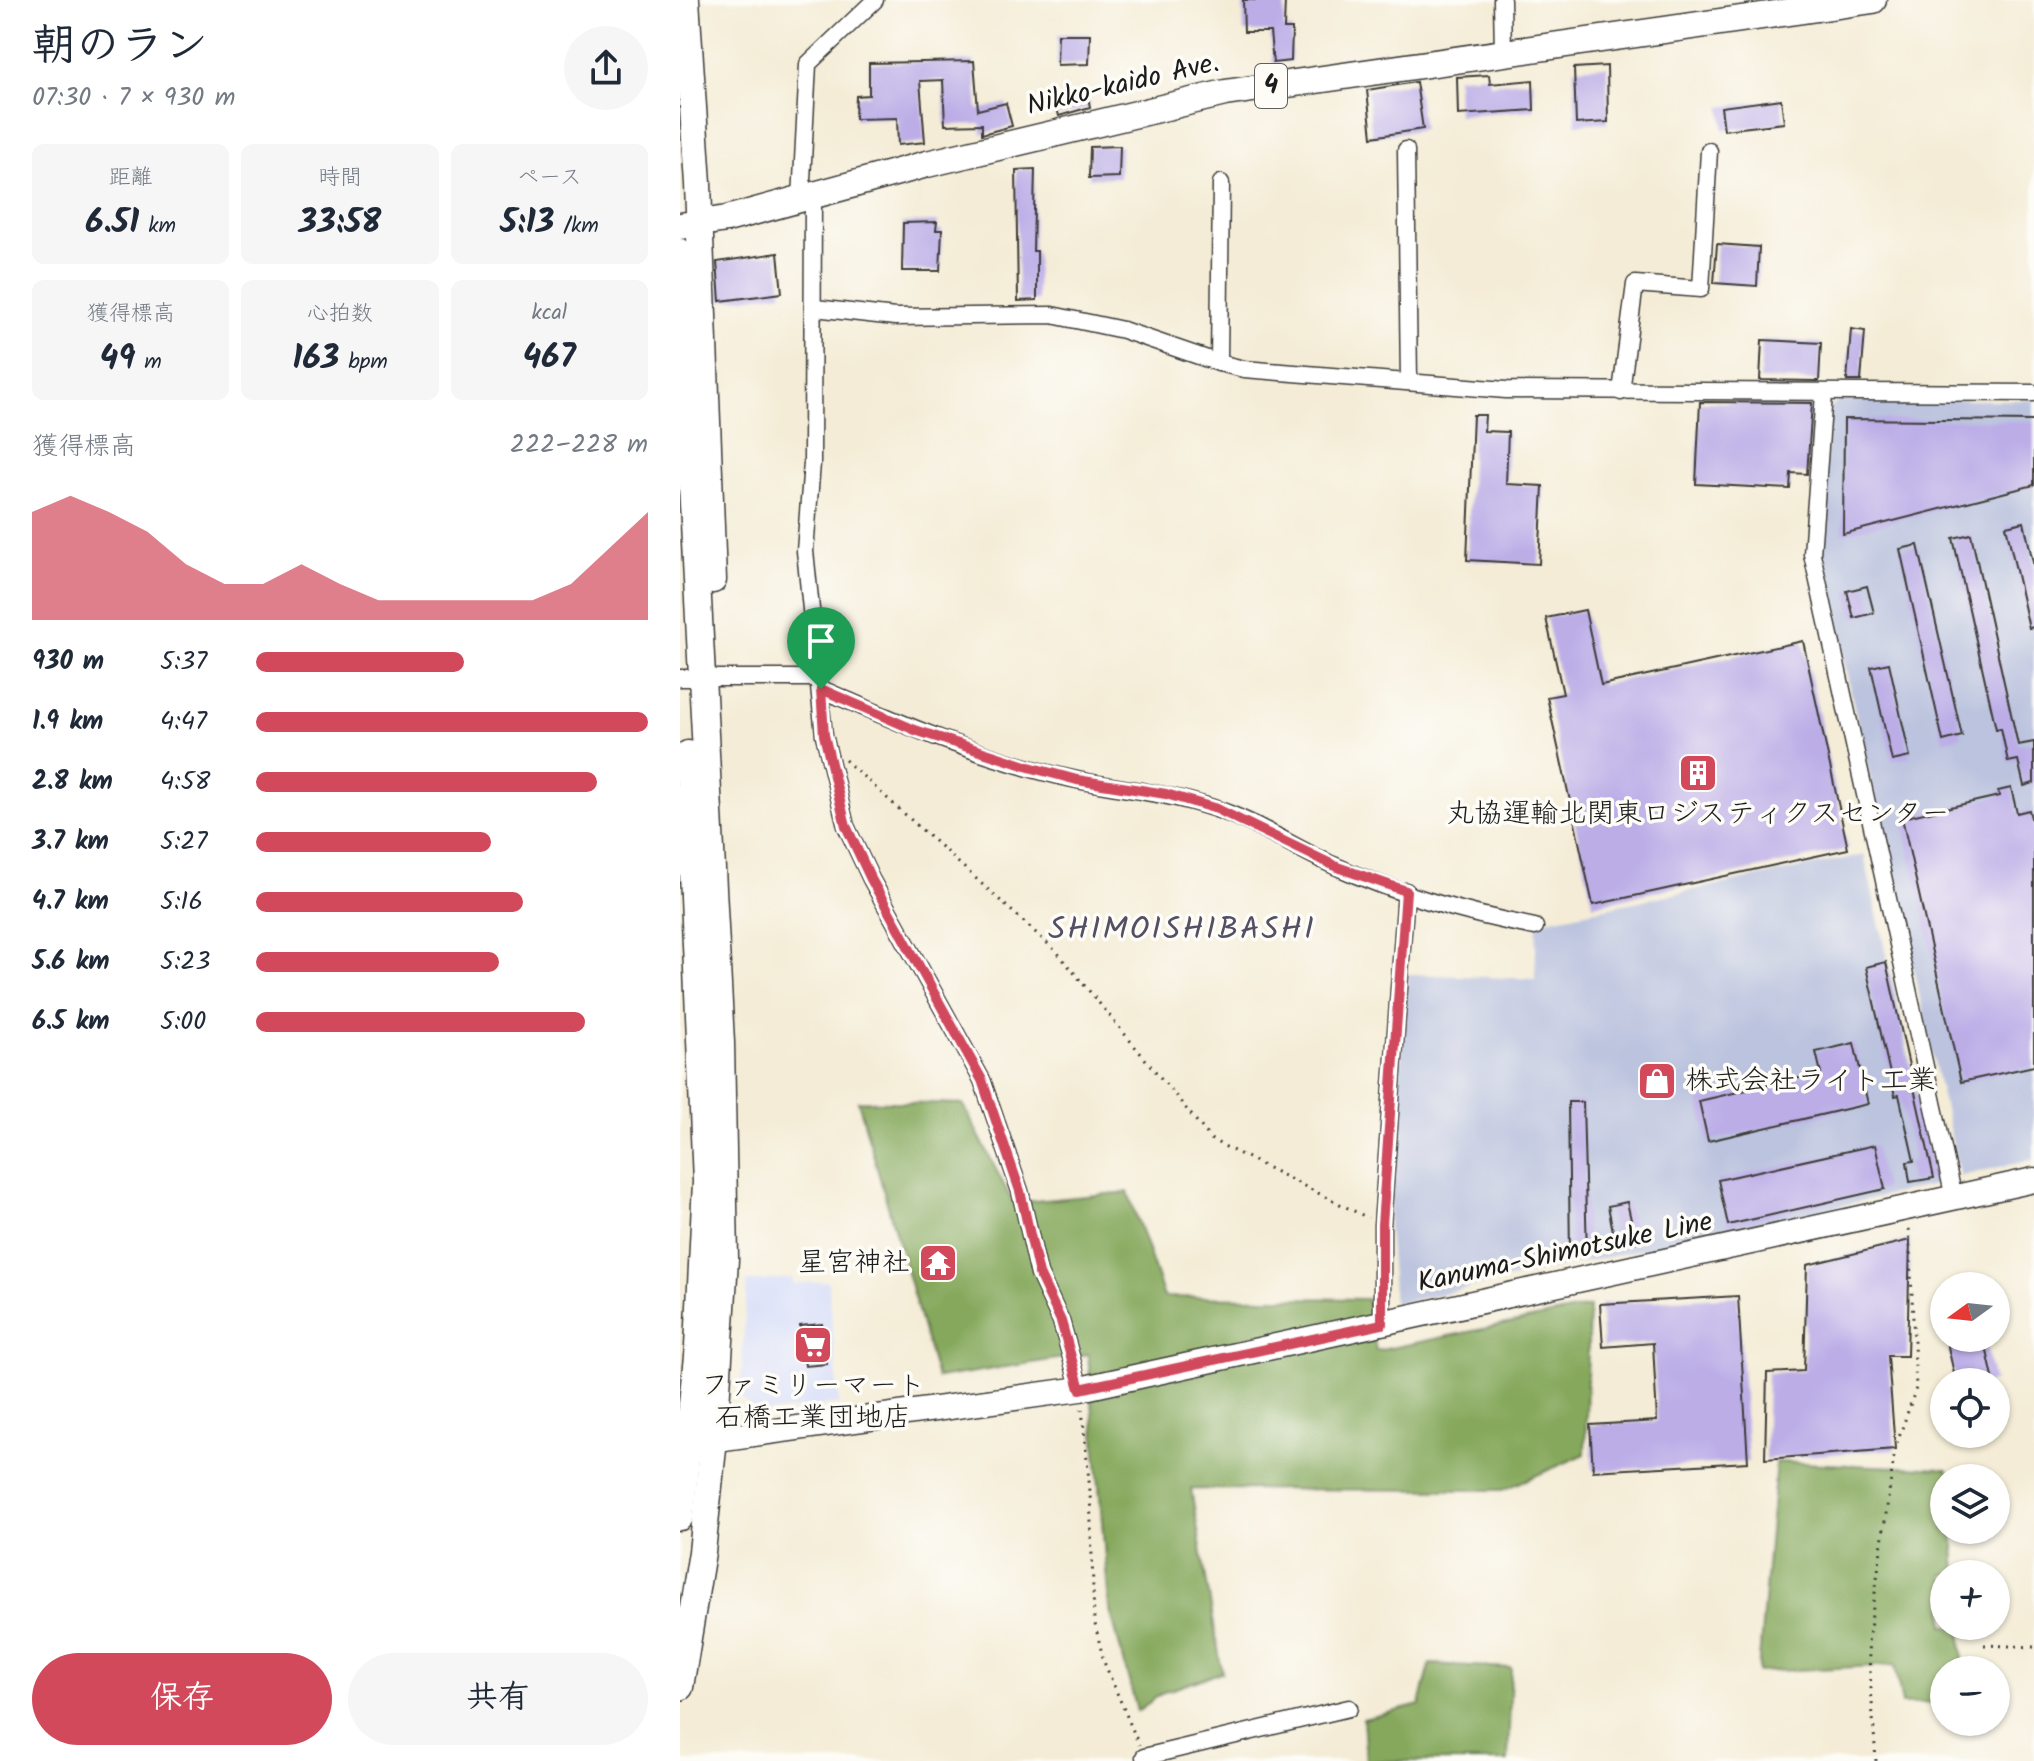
<!DOCTYPE html>
<html lang="ja">
<head>
<meta charset="utf-8">
<style>
  :root { --surface:#fff; --page:#f6f6f7; --text:#1f2937; --muted:#747a83; --accent:#d1495b }
  body { margin:0; font-family:Kalam,"Klee One",sans-serif; background:var(--page); color:var(--text); height:100vh; display:flex; flex-direction:column; font-size:30px; white-space:nowrap }
  * { box-sizing:border-box; margin:0 }
  p { font-size:26px; color:var(--muted) }
  .icon { flex:none; width:44px; height:44px; fill:none; stroke:currentColor; stroke-width:2; stroke-linecap:round; stroke-linejoin:round }
  .map { position:relative; flex:1; overflow:hidden }
  .panel { display:flex; flex-direction:column; background:var(--surface); width:680px }
  .panel>* { flex:none }
  .needle { width:52px; rotate:255deg }
  .buttons { position:absolute; left:1250px; top:1272px; display:grid; gap:16px }
  .buttons a { display:grid; place-items:center; width:80px; height:80px; border-radius:50%; background:var(--surface); box-shadow:0 2px 6px #0004; font-size:40px }
  .pin { position:absolute; display:grid; place-items:center; width:68px; height:68px; color:#fff; margin:-82px -34px; border-radius:50% 50% 50% 0; rotate:-45deg; box-shadow:0 0 8px #0007 }
  .pin .icon { rotate:45deg }
  .round { display:grid; place-items:center; flex:none; width:84px; height:84px; border-radius:42px; background:var(--page) }
  .summary { display:flex; align-items:center; justify-content:space-between; height:136px; padding:0 32px }
  h1 { font-size:44px; font-weight:600; line-height:60px }
  .figures { display:grid; grid-template-columns:repeat(3,1fr); gap:12px; height:136px; padding:8px 32px }
  .figures div { display:grid; align-content:center; border-radius:12px; background:var(--page); text-align:center }
  .figures b { font-size:34px; font-weight:600 }
  .figures small { font-size:22px; font-weight:400 }
  .figures p { font-size:22px }
  .chart { height:224px; padding:16px 32px }
  .chart p { display:flex; justify-content:space-between }
  .chart svg { width:100%; height:144px; margin-top:8px; fill:var(--accent); opacity:.7 }
  .action { display:flex; gap:16px; margin-top:auto; padding:16px 32px }
  .action a { flex:1; height:92px; border-radius:48px; background:var(--accent); color:#fff; font-size:32px; font-weight:600; line-height:92px; text-align:center }
  .action a+a { background:var(--page); color:var(--text) }
  ul { padding:0 32px; list-style:none; font-size:26px }
  li { display:grid; grid-template-columns:128px 96px 1fr; align-items:center; height:60px }
  li i { height:20px; border-radius:10px; background:var(--accent) }
  main { display:flex; flex:1; min-height:0 }
  .map>svg:first-child { display:block }
  .built { fill:#d1d9f9 }
  .industrial { fill:#bbc3de }
  .forest { fill:#85a85c; stroke:#50623c; stroke-width:2 }
  .building { fill:#bcade7 }
  .lines { fill:none; stroke-linecap:round; stroke-linejoin:round }
  .minor-casing { stroke:#3c3b38; stroke-width:19 }
  .primary-casing { stroke:#3c3b38; stroke-width:27 }
  .trunk-casing { stroke:#3c3b38; stroke-width:29 }
  .path { stroke:#3c3b38; stroke-width:3; stroke-dasharray:2 6; stroke-linecap:butt }
  .minor { stroke:#fff; stroke-width:16 }
  .primary { stroke:#fff; stroke-width:24 }
  .trunk { stroke:#fff; stroke-width:26 }
  .route-casing { stroke:#fff; stroke-width:16 }
  .route { stroke:#d1495b; stroke-width:10 }
  .labels { text-anchor:middle; dominant-baseline:central; stroke-width:7; stroke-linejoin:round; paint-order:stroke }
  .shield { fill:#fdfcf7; stroke:#605f5e; stroke-width:2 }
  .shield-label { font-size:26px; font-weight:bold; fill:#1c1c1c }
  .street-label { font-size:28px; fill:#1c1c1c; stroke:#fdfcf7 }
  .poi-label { font-size:28px; fill:#1c1c1c; stroke:#fdfcf7 }
  .quarter-label { font-size:32px; letter-spacing:2px; fill:#544f63; stroke:#fdfcf7 }
</style>
</head>
<body>
<main>
<section class="panel">
<div class="summary"><div><h1>朝のラン</h1><p>07:30 · 7 × 930 m</p></div><a class="round"><svg class="icon" aria-label="share" viewBox="0 0 24 24"><path d="M12 15V3M7 8l5-5 5 5M5 13v7h14v-7"/></svg></a></div>
<div class="figures">
<div><p>距離</p><b>6.51<small> km</small></b></div>
<div><p>時間</p><b>33:58</b></div>
<div><p>ペース</p><b>5:13<small> /km</small></b></div>
</div>
<div class="figures">
<div><p>獲得標高</p><b>49<small> m</small></b></div>
<div><p>心拍数</p><b>163<small> bpm</small></b></div>
<div><p>kcal</p><b>467</b></div>
</div>
<div class="chart"><p><span>獲得標高</span>222–228 m</p>
<svg viewBox="0 0 160 44" preserveAspectRatio="none"><path d="M0 44V11L10 6L20 11L30 17L40 27L50 33L60 33L70 27L80 33L90 38L100 38L110 38L120 38L130 38L140 33L150 22L160 11V44z"/></svg>
</div>
<ul>
<li><b>930 m</b>5:37<i style="width:53%"></i></li>
<li><b>1.9 km</b>4:47<i style="width:100%"></i></li>
<li><b>2.8 km</b>4:58<i style="width:87%"></i></li>
<li><b>3.7 km</b>5:27<i style="width:60%"></i></li>
<li><b>4.7 km</b>5:16<i style="width:68%"></i></li>
<li><b>5.6 km</b>5:23<i style="width:62%"></i></li>
<li><b>6.5 km</b>5:00<i style="width:84%"></i></li>
</ul>
<div class="action"><a>保存</a><a>共有</a></div>
</section>
<div class="map">
<svg width="1354" height="1761" viewBox="0 0 1354 1761">
  <rect width="100%" height="100%" fill="#fdfcf7"/>
  <filter id="ink" filterUnits="userSpaceOnUse"><feTurbulence type="fractalNoise" baseFrequency=".0125" numOctaves="2"/><feDisplacementMap in="SourceGraphic" scale="16" xChannelSelector="R" yChannelSelector="G"/><feConvolveMatrix kernelMatrix="1 2 1 2 8 2 1 2 1" color-interpolation-filters="sRGB"/></filter>
  <filter id="wash" filterUnits="userSpaceOnUse"><feTurbulence type="fractalNoise" baseFrequency=".006" numOctaves="4" result="noise"/><feDisplacementMap in="SourceGraphic" scale="32" xChannelSelector="R" yChannelSelector="G"/><feGaussianBlur stdDeviation="1.8" result="paint"/><feColorMatrix in="noise" values="0 0 0 0 0 0 0 0 0 0 0 0 0 0 0 0 0 1.4 0 .05"/><feComposite in="paint" operator="in"/></filter>
  <g filter="url(#wash)">
    <rect width="100%" height="100%" fill="#f4ecd6"/>
    <path class="built" d="M 112,1278 L 113,1284 L 148,1281 L 159,1404 L 77,1414 L 60,1396 L 67,1282 Z"/>
    <g class="industrial">
      <path d="M 1160,400 L 1354,400 L 1354,1159 L 1280,1176 L 1139,551 L 1150,408 Z"/>
      <path d="M 1184,855 L 1257,1184 L 714,1304 L 708,1225 L 728,974 L 855,979 L 857,922 Z"/>
    </g>
    <g class="forest">
      <path d="M 178,1101 L 283,1104 L 333,1203 L 448,1192 L 484,1297 L 687,1299 L 696,1351 L 909,1307 L 905,1454 L 823,1490 L 511,1489 L 542,1672 L 484,1692 L 457,1711 L 429,1606 L 408,1354 L 257,1378 Z"/>
      <path d="M 1096,1462 L 1268,1469 L 1268,1478 L 1264,1478 L 1264,1530 L 1273,1530 L 1276,1574 L 1264,1574 L 1264,1626 L 1280,1626 L 1284,1670 L 1264,1670 L 1264,1703 L 1222,1704 L 1215,1665 L 1078,1672 Z"/>
      <path d="M 750,1664 L 831,1668 L 828,1761 L 686,1761 L 683,1719 L 740,1705 Z"/>
    </g>
    <g id="blocks">
      <g class="building">
        <path d="M 563,0 L 605,0 L 604,29 L 612,29 L 611,61 L 593,63 L 590,32 L 564,32 Z"/>
        <path d="M 378,34 L 410,34 L 409,64 L 377,65 Z"/>
        <path d="M 294,61 L 298,110 L 326,103 L 332,126 L 302,134 L 302,124 L 265,125 L 263,80 L 240,81 L 245,142 L 218,145 L 217,118 L 175,119 L 176,96 L 189,95 L 189,63 Z"/>
        <path d="M 927,66 L 928,122 L 896,124 L 894,68 Z"/>
        <path d="M 809,75 L 810,84 L 853,80 L 854,110 L 778,115 L 777,77 Z"/>
        <path d="M 736,82 L 743,129 L 692,137 L 687,90 Z"/>
        <path d="M 407,92 L 410,107 L 379,116 L 375,101 Z"/>
        <path d="M 1101,99 L 1104,123 L 1044,130 L 1041,107 Z"/>
        <path d="M 440,146 L 439,177 L 409,178 L 410,147 Z"/>
        <path d="M 355,169 L 353,251 L 357,251 L 357,300 L 338,301 L 336,170 Z"/>
        <path d="M 257,222 L 256,230 L 262,230 L 260,271 L 222,271 L 223,223 Z"/>
        <path d="M 1037,244 L 1079,247 L 1077,286 L 1034,283 Z"/>
        <path d="M 98,253 L 102,293 L 40,301 L 37,262 Z"/>
        <path d="M 1171,329 L 1185,331 L 1181,381 L 1167,381 Z"/>
        <path d="M 1082,340 L 1141,343 L 1139,381 L 1080,380 Z"/>
        <path d="M 1020,402 L 1132,403 L 1127,474 L 1111,473 L 1110,489 L 1016,484 Z"/>
        <path d="M 793,415 L 805,415 L 804,431 L 828,432 L 826,484 L 863,486 L 859,564 L 787,560 Z"/>
        <path d="M 1164,419 L 1354,421 L 1354,485 L 1163,534 Z"/>
        <path d="M 1344,522 L 1354,567 L 1354,627 L 1349,628 L 1326,526 Z"/>
        <path d="M 1291,534 L 1338,745 L 1354,742 L 1354,783 L 1344,786 L 1338,760 L 1328,762 L 1321,728 L 1316,729 L 1273,538 Z"/>
        <path d="M 1238,545 L 1282,736 L 1263,741 L 1220,549 Z"/>
        <path d="M 1187,586 L 1194,613 L 1174,618 L 1167,591 Z"/>
        <path d="M 905,610 L 921,685 L 1123,641 L 1168,849 L 913,905 L 867,697 L 883,694 L 866,618 Z"/>
        <path d="M 1209,663 L 1230,757 L 1212,761 L 1191,667 Z"/>
        <path d="M 1331,788 L 1337,813 L 1349,810 L 1351,818 L 1354,817 L 1354,1066 L 1281,1082 L 1222,818 L 1319,796 L 1318,791 Z"/>
        <path d="M 1206,962 L 1254,1178 L 1230,1182 L 1227,1162 L 1234,1161 L 1219,1095 L 1215,1096 L 1186,967 Z"/>
        <path d="M 1174,1043 L 1188,1104 L 1028,1141 L 1019,1101 L 1141,1073 L 1136,1052 Z"/>
        <path d="M 888,1102 L 903,1102 L 907,1255 L 890,1255 Z"/>
        <path d="M 1195,1145 L 1205,1189 L 1048,1225 L 1038,1180 Z"/>
        <path d="M 947,1202 L 956,1242 L 936,1246 L 928,1206 Z"/>
        <path d="M 1230,1240 L 1227,1356 L 1208,1356 L 1215,1449 L 1085,1459 L 1087,1373 L 1124,1371 L 1127,1265 Z"/>
        <path d="M 1058,1296 L 1068,1462 L 913,1471 L 910,1425 L 977,1421 L 973,1343 L 923,1347 L 920,1304 Z"/>
        <path d="M 142,1324 L 147,1364 L 125,1366 L 120,1326 Z"/>
        <path d="M 1266,1338 L 1304,1338 L 1314,1382 L 1276,1382 Z"/>
      </g>
    </g>
  </g>
  <g filter="url(#ink)">
    <use href="#blocks" fill-opacity="0" stroke="#3c3b38" stroke-width="2"/>
    <g class="lines">
      <g class="minor-casing">
        <g id="minor">
          <path d="M 822,0 L 823,53"/>
          <path d="M 726,150 L 729,382"/>
          <path d="M 133,196 L 132,463 L 125,551 L 144,735 L 166,826 L 191,879 L 302,1080 L 340,1191 L 359,1274 L 381,1321 L 400,1389"/>
          <path d="M 121,199 L 128,64 L 195,0"/>
          <path d="M 135,308 L 215,317 L 372,315 L 443,330 L 539,363 L 564,369 L 826,390 L 1354,393"/>
          <path d="M 539,363 L 541,183"/>
          <path d="M 941,392 L 955,284 L 1021,289 L 1029,151"/>
          <path d="M 1144,394 L 1132,554 L 1274,1198"/>
          <path d="M 0,678 L 140,678"/>
          <path d="M 141,689 C 224,725 308,761 397,780 C 443,789 488,793 533,808 C 575,821 613,847 653,865 C 717,894 787,914 855,927"/>
          <path d="M 702,1324 L 702,1225 L 726,891"/>
          <path d="M 464,1757 L 669,1708"/>
        </g>
      </g>
      <g class="primary-casing">
        <path id="primary" d="M 15,1442 L 400,1389 L 1354,1180"/>
      </g>
      <g class="trunk-casing">
        <g id="trunk">
          <path d="M 6,0 L 18,184 L 33,580"/>
          <path d="M 0,226 L 47,219 L 247,164 L 545,93 L 1193,0"/>
          <path d="M 0,252 L 41,1043 L 45,1259 L 34,1439 L 22,1552 L 0,1687"/>
          <path d="M 0,1517 L 18,1347 L 26,1182 L 8,754"/>
        </g>
      </g>
      <g class="path">
        <path d="M 165,760 L 377,952 L 532,1140 L 688,1218"/>
        <path d="M 402,1409 L 410,1491 L 414,1620 L 424,1662 L 459,1745"/>
        <path d="M 1304,1645 L 1354,1647"/>
        <path d="M 1196,1761 L 1188,1643 L 1215,1449 L 1236,1388 L 1229,1227"/>
      </g>
      <use href="#minor" class="minor"/>
      <use href="#primary" class="primary"/>
      <use href="#trunk" class="trunk"/>
    </g>
  </g>
  <g class="lines" filter="url(#ink)">
    <g class="route-casing">
      <path id="route" d="M 141,689 L 235,730 L 349,767 L 397,780 L 486,794 L 537,809 L 657,867 L 726,891 L 702,1225 L 702,1324 L 400,1389 L 381,1321 L 359,1274 L 340,1191 L 302,1080 L 191,879 L 166,826 L 144,735 Z"/>
    </g>
    <use href="#route" class="route"/>
  </g>
  <defs>
    <g id="building-square" transform="scale(2)"><rect x="-9" y="-9" width="18" height="18" rx="4" fill="#d1495b" stroke="#fdfcf7"/><path d="M-4-6H4V6H1V3H-1V6H-4ZM-2.5-4.3h1.7v1.8h-1.7ZM.8-4.3h1.7v1.8H.8ZM-2.5-1h1.7V.8h-1.7ZM.8-1h1.7V.8H.8Z" fill="#fff"/></g>
    <g id="shop-square" transform="scale(2)"><rect x="-9" y="-9" width="18" height="18" rx="4" fill="#d1495b" stroke="#fdfcf7"/><path d="M-5-2.5h2.3a2.7 3.5 0 0 1 5.4 0H5L5.5 6h-11ZM-1.5-2.5h3a1.5 2.3 0 0 0-3 0Z" fill="#fff"/></g>
    <g id="temple-square" transform="scale(2)"><rect x="-9" y="-9" width="18" height="18" rx="4" fill="#d1495b" stroke="#fdfcf7"/><path d="M0-6L5-2H3V0L6.5 2.5H4V6H1.5V3h-3V6H-4V2.5H-6.5L-3 0V-2H-5Z" fill="#fff"/></g>
    <g id="supermarket-square" transform="scale(2)"><rect x="-9" y="-9" width="18" height="18" rx="4" fill="#d1495b" stroke="#fdfcf7"/><path d="M-6-5.5h2.5l.6 2H6L4.5 2H-2.5L-4.4-4H-6ZM-1.5 3.2a1.3 1.3 0 1 0 .1 0ZM3 3.2a1.3 1.3 0 1 0 .1 0Z" fill="#fff"/></g>
  </defs>
  <g fill-rule="evenodd">
    <use href="#building-square" x="1018" y="773"/>
    <use href="#shop-square" x="977" y="1081"/>
    <use href="#temple-square" x="258" y="1263"/>
    <use href="#supermarket-square" x="133" y="1345"/>
  </g>
  <g class="labels">
    <rect class="shield" x="575" y="64" width="32" height="44" rx="6"/>
    <g class="shield-label">
      <text x="591" y="86">4</text>
    </g>
    <g class="street-label">
      <text transform="translate(443 85) rotate(-13)">Nikko-kaido Ave.</text>
      <text transform="translate(885 1253) rotate(-12)">Kanuma-Shimotsuke Line</text>
    </g>
    <g class="poi-label">
      <text x="1018" y="814">丸協運輸北関東ロジスティクスセンター</text>
      <text x="1005" y="1081" text-anchor="start">株式会社ライト工業</text>
      <text x="230" y="1263" text-anchor="end">星宮神社</text>
      <text x="133" y="1386">ファミリーマート<tspan x="133" dy="32">石橋工業団地店</tspan></text>
    </g>
    <g class="quarter-label">
      <text x="502" y="930">SHIMOISHIBASHI</text>
    </g>
  </g>
</svg>
<div class="buttons">
<a><svg class="needle" viewBox="-14 -14 28 28"><path d="M0-13l5 13h-10z" fill="#e53935"/><path d="M0 13l5-13h-10z" fill="#747a83"/></svg></a>
<a><svg class="icon" aria-label="locate" viewBox="0 0 24 24"><circle cx="12" cy="12" r="6"/><path d="M12 2v4M12 18v4M2 12h4M18 12h4"/></svg></a>
<a><svg class="icon" aria-label="layers" viewBox="0 0 24 24"><path d="M12 4l9 5-9 5-9-5zM3 14l9 5 9-5"/></svg></a>
<a>+</a>
<a>−</a>
</div>
<div class="pin" style="left:141px;top:689px;background:#1e9e55"><svg class="icon" aria-label="arrive" viewBox="0 0 24 24"><path d="M6 21V4h12l-3 4 3 4H6"/></svg></div>
</div>
</main>
</body>
</html>
